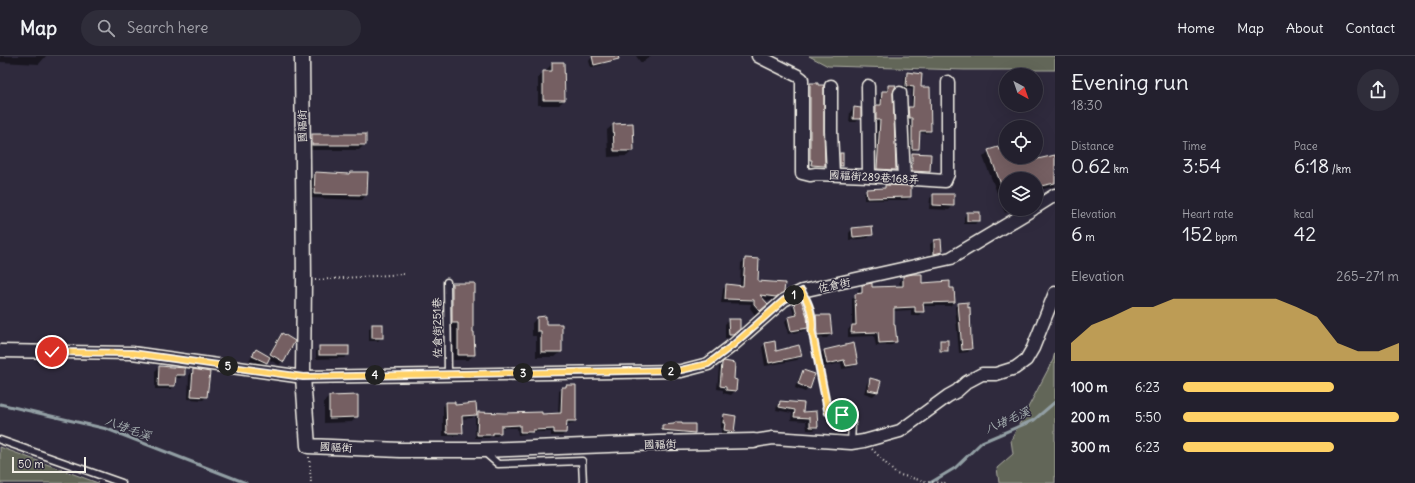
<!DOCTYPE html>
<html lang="en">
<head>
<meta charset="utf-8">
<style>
  :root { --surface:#23202e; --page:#2f2d3a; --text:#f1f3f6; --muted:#a3a3aa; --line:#403e4a; --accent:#ffd166 }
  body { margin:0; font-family:Delius,"LXGW WenKai TC",sans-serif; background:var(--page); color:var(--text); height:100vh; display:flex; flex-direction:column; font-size:15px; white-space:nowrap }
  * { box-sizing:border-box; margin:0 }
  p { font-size:13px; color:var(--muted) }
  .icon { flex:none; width:22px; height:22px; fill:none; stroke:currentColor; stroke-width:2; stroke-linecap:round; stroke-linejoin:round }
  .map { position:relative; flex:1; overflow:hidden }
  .drawer { display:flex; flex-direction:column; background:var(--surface); width:360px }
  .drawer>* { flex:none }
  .needle { width:26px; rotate:140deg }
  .tools { position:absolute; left:999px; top:12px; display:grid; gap:8px }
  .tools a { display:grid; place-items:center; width:44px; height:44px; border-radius:50%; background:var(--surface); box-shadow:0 4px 16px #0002,0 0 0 1px var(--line); font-size:20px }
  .scale { position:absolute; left:12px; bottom:10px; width:74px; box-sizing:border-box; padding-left:4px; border:2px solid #f4f1e8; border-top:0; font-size:11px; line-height:14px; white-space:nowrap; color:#f4f1e8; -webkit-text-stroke:3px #2f2a3d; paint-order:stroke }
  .pin { position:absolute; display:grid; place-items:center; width:34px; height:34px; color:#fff; margin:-17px; border:2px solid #fff; border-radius:50%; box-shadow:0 1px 4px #0007 }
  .km { position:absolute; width:20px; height:20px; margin:-10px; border-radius:50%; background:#222; color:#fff; font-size:11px; line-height:20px; text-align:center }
  .round { display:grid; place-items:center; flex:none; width:42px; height:42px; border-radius:21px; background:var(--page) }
  .headline { display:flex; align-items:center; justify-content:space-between; height:68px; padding:0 16px }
  h1 { font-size:22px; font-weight:600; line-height:30px }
  .metrics { display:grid; grid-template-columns:repeat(3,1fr); gap:6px; height:68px; padding:4px 16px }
  .metrics div { display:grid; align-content:center }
  .metrics b { font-size:20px; font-weight:600 }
  .metrics small { font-size:11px; font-weight:400 }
  .metrics p { font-size:11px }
  .chart { height:112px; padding:8px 16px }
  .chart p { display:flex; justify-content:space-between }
  .chart svg { width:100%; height:72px; margin-top:4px; fill:var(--accent); opacity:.7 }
  ul { padding:0 16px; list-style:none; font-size:13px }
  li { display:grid; grid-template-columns:64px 48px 1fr; align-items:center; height:30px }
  li i { height:10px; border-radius:5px; background:var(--accent) }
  header { display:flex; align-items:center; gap:24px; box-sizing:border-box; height:56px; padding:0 20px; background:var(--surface); border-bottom:1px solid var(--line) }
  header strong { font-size:19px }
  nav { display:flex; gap:22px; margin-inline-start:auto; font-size:14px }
  .search { width:280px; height:36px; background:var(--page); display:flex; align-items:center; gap:10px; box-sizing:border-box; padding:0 14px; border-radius:22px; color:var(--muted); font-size:15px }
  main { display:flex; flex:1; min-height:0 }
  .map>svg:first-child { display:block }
  .green { fill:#626658; stroke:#abaca0 }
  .shadow { fill:#0007 }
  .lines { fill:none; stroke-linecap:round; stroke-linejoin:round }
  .stream { stroke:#929fa4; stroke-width:3 }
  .building { fill:#745f62; stroke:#f4f1e8 }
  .service-casing { stroke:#f4f1e8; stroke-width:9 }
  .minor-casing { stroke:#f4f1e8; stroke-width:15 }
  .tertiary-casing { stroke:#f4f1e8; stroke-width:17 }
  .path { stroke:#f4f1e8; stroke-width:2; stroke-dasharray:1 3; stroke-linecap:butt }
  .service { stroke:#2f2a3d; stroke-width:6 }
  .minor { stroke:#2f2a3d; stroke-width:12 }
  .tertiary { stroke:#2f2a3d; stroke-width:14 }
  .route-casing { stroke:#fff; stroke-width:8 }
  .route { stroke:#ffd166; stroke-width:5 }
  .labels { text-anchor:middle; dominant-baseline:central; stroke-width:3; stroke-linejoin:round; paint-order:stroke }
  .street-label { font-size:11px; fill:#f4f1e8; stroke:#2f2a3d }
  .water-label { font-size:12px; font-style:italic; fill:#aab4b5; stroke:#2f2a3d }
</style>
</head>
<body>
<header>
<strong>Map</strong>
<div class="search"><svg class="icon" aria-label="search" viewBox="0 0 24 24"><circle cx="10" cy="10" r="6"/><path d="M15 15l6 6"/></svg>Search here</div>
<nav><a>Home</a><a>Map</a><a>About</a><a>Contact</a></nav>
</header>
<main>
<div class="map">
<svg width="1055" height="427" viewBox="0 0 1055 427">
  <rect width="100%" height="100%" fill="#2f2a3d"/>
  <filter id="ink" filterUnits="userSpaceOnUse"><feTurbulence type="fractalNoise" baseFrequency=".025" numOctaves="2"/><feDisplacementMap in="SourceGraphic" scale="8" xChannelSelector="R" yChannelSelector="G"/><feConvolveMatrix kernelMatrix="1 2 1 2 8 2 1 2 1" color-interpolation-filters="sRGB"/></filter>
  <g filter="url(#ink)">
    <g class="green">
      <path d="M 809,0 L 1055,0 L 1055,14 L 964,14 L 828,10 Z"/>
      <path d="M 1055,296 L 1055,427 L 999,427 L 997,412 L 1013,398 L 1011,384 L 1053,304 Z"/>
      <path d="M 0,391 L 98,427 L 0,427 Z"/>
    </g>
    <g class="shadow">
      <path d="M 0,0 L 46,0 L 39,8 L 0,6 Z"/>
      <path d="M 596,0 L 604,0 L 606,5 L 602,9 L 591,12 L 589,5 L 592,1 Z"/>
      <path d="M 636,0 L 651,0 L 641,7 Z"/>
      <path d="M 553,7 L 564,44 L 559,49 L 538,49 L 538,22 L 544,16 L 547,16 L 547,13 Z"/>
      <path d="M 907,18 L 920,32 L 930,75 L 928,77 L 919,77 L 918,92 L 916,95 L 909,96 L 910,64 L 906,64 L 906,54 L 909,52 L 911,52 L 912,33 L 904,33 L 905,20 Z"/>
      <path d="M 810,28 L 817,28 L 824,110 L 822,111 L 810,111 L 810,105 L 808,105 L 808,29 Z"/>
      <path d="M 889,30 L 892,37 L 895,114 L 892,117 L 875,116 L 877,67 L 873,66 L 873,53 L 876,50 L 878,50 L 880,39 L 883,36 L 886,36 L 886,33 Z"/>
      <path d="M 854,52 L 860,63 L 856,66 L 849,66 L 850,56 Z"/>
      <path d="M 613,69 L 633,94 L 627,100 L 608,101 L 607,74 Z"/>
      <path d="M 312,79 L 365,88 L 359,94 L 307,94 L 307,85 Z"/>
      <path d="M 1006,92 L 1006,101 L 1012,101 L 1015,109 L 1055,106 L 1055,130 L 1036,135 L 1036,123 L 1006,123 L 1006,153 L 1015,153 L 1005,157 L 983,101 L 989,95 L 998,95 Z"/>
      <path d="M 840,98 L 842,98 L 842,110 L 839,113 L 836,102 Z"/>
      <path d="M 913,98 L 930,99 L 929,116 L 927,118 L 911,117 L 911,99 Z"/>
      <path d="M 315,117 L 348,119 L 350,117 L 367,117 L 366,139 L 362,144 L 310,142 L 311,122 Z"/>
      <path d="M 886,130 L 910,131 L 910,141 L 907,144 L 864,144 L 864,137 L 867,134 L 882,133 Z"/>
      <path d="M 934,139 L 953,150 L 949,154 L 929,153 L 930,142 Z"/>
      <path d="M 967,157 L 979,164 L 975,168 L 964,168 L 964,161 Z"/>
      <path d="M 852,173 L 872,178 L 868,182 L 849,184 L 849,177 Z"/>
      <path d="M 934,185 L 941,196 L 937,200 L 931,201 L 930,188 Z"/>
      <path d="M 746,203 L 757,225 L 783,235 L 771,245 L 763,244 L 762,252 L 755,259 L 750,252 L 751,248 L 721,247 L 723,233 L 727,229 L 740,230 L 741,207 Z"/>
      <path d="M 903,221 L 921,228 L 949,233 L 954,246 L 950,250 L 923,250 L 923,255 L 919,259 L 911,260 L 911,254 L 893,255 L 893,271 L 896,285 L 892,289 L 876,290 L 874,280 L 848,281 L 848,274 L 852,269 L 852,243 L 856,239 L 859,239 L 858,234 L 862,230 L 871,232 L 900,231 L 899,225 Z"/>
      <path d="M 452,228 L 474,228 L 474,236 L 472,238 L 472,277 L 474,299 L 468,304 L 453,304 L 453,272 L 447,272 L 447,233 Z"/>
      <path d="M 795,248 L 807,271 L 803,275 L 788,278 L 785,265 L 788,262 L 794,260 L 792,251 Z"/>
      <path d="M 958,248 L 971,292 L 968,296 L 959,297 L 955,251 Z"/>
      <path d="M 817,260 L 831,278 L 827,282 L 814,282 L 813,264 Z"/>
      <path d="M 537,262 L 545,269 L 561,296 L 555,301 L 536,301 L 536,280 L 532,280 L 532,267 Z"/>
      <path d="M 729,264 L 735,276 L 729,282 L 725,282 L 725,268 Z"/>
      <path d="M 372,269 L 382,281 L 378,285 L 369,285 L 369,273 Z"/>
      <path d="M 282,279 L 283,305 L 279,309 L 268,303 L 263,310 L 249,304 L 256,295 L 268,301 L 278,282 Z"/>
      <path d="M 941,285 L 947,294 L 945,296 L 939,296 L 939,287 Z"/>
      <path d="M 766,288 L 776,296 L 801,300 L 797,304 L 765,310 L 762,291 Z"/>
      <path d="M 853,288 L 856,308 L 853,311 L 842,313 L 841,307 L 823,311 L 820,299 L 824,295 Z"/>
      <path d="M 319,291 L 348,299 L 344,302 L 316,303 L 316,295 Z"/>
      <path d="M 724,306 L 733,324 L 736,325 L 735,335 L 731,339 L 723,337 L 723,334 L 717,333 L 719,311 Z"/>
      <path d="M 159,311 L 184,313 L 184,318 L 180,322 L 175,322 L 174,330 L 171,333 L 155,333 L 155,315 Z"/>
      <path d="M 193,314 L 206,341 L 203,344 L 188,343 L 189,318 Z"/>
      <path d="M 803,315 L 809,332 L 808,332 L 808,331 L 797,327 L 800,319 Z"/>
      <path d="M 871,323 L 880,325 L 877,336 L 873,340 L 864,337 L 867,327 Z"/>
      <path d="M 796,328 L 808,333 L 805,336 L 795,332 Z"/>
      <path d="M 566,330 L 575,365 L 572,368 L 566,368 L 565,377 L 562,380 L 551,380 L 551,376 L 531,376 L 529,378 L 518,379 L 517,372 L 500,372 L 500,377 L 497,380 L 491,380 L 489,382 L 475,382 L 475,359 L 472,362 L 461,363 L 462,376 L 458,380 L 443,380 L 443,350 L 446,347 L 454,350 L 475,348 L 476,359 L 478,357 L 541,359 L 558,358 L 559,335 Z"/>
      <path d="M 329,341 L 357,360 L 352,366 L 324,367 L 324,346 Z"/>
      <path d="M 780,346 L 802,357 L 816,356 L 817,371 L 814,374 L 807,374 L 806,365 L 791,364 L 792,357 L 776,354 L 777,350 Z"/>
      <path d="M 724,360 L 733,375 L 729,379 L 721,377 L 721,363 Z"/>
      <path d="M 675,367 L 681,369 L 694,376 L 692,378 L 661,375 L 661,371 L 663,370 L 673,368 Z"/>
    </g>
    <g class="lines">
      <g class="stream">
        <path d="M 0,348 L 107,373 L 246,427"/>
        <path d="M 930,427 L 955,412 L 982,386 L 1034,364 L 1055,346"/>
      </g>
    </g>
    <g class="building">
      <path d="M 592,0 L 618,0 L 619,3 L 594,9 Z"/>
      <path d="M 552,6 L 564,6 L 565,44 L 543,44 L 543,15 L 552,15 Z"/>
      <path d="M 907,16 L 922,18 L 921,31 L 930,31 L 931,75 L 920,75 L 919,93 L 912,93 L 912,62 L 909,62 L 908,51 L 913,51 L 914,31 L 906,30 Z"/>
      <path d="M 810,27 L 818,27 L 818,29 L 824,29 L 824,75 L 825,110 L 811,109 L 812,104 L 810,104 Z"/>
      <path d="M 888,29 L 896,29 L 893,37 L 896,114 L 877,113 L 880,64 L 876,64 L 876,49 L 881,49 L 882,35 L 888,35 Z"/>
      <path d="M 854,51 L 861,52 L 861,63 L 853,63 Z"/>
      <path d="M 633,67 L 634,95 L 614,95 L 613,68 Z"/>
      <rect x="312" y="78" width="54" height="11"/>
      <path d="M 998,91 L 999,94 L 1006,91 L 1006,101 L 1013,101 L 1016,108 L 1055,99 L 1055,127 L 1036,131 L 1036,123 L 1006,123 L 1005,139 L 988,94 Z"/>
      <rect x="840" y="97" width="3" height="13"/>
      <path d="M 912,97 L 931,98 L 930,116 L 912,115 Z"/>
      <path d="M 315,116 L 349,118 L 350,116 L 368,116 L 367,139 L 314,138 Z"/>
      <path d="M 885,129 L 911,130 L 911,141 L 867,142 L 866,133 L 885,132 Z"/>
      <path d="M 933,138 L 954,138 L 954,150 L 933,149 Z"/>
      <rect x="967" y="156" width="13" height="9"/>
      <path d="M 872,170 L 873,179 L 853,181 L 852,172 Z"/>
      <path d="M 941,183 L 942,196 L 934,198 L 934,184 Z"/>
      <path d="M 745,202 L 759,203 L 758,225 L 785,227 L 784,236 L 776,241 L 760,239 L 768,248 L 760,255 L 754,248 L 754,244 L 725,243 L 726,228 L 743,230 Z"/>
      <path d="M 913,218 L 922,218 L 922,227 L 950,225 L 950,232 L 954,232 L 955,246 L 923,247 L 924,256 L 915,256 L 915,251 L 894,252 L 894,269 L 895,269 L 897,286 L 879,287 L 878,276 L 851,277 L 852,269 L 856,269 L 855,238 L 862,237 L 862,229 L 872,227 L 872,231 L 903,230 L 903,220 Z"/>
      <path d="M 452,227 L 475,227 L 475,236 L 473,236 L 473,276 L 474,276 L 475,299 L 458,299 L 458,267 L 452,267 Z"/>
      <path d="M 801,244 L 807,260 L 808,272 L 791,275 L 788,261 L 797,259 L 794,247 Z"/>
      <path d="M 968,246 L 968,252 L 970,251 L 971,282 L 972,293 L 962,294 L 958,247 Z"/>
      <path d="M 816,259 L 830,259 L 832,278 L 817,279 Z"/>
      <path d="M 546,260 L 546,268 L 562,268 L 562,296 L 541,296 L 541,275 L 537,275 L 537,261 Z"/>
      <path d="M 728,263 L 740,263 L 740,273 L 733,279 L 729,279 Z"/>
      <rect x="372" y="268" width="11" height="14"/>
      <path d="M 282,277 L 295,285 L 284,306 L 270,298 Z"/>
      <rect x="940" y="284" width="8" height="11"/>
      <path d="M 775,285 L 776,295 L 799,289 L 802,300 L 769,307 L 765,287 Z"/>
      <path d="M 854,287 L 858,308 L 846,310 L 844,304 L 827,308 L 824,294 Z"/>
      <rect x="319" y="290" width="30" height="9"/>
      <path d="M 256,293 L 270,301 L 267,307 L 252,300 Z"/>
      <path d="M 724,305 L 735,307 L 734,323 L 737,324 L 736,335 L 726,334 L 726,331 L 720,330 L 722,307 Z"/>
      <path d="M 159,310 L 185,312 L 185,319 L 176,319 L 175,330 L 158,330 Z"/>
      <path d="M 193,313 L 210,316 L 207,341 L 191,340 Z"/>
      <path d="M 803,314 L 815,318 L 810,333 L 798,328 Z"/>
      <path d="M 870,322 L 881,325 L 878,336 L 868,334 Z"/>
      <path d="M 566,329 L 576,329 L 576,365 L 567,365 L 566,377 L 554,377 L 554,373 L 533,374 L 533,376 L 520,376 L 520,369 L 501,370 L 501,377 L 493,377 L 493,379 L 477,379 L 478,356 L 505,357 L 542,356 L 542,358 L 561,357 L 562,331 L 566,331 Z"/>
      <path d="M 358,339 L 358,361 L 329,362 L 329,340 Z"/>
      <path d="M 780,345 L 804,347 L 803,356 L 817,355 L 818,371 L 810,371 L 810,362 L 794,361 L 795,354 L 779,351 Z"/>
      <path d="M 446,346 L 455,346 L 455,349 L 476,347 L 477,359 L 462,360 L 463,377 L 447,377 Z"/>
      <path d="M 724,358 L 736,360 L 734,376 L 724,374 L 725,367 L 723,367 Z"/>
      <path d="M 675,366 L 682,366 L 682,368 L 695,368 L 695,377 L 662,374 L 662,369 L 674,368 Z"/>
    </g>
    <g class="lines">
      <g class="service-casing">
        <g id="service">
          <path d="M 447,226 L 448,318"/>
          <path d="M 802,235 C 809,248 814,260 812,275 L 828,356 L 847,361 L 852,367 L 851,387"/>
          <path d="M 0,384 L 122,427"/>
          <path d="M 483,395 L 498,408 L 582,405 L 583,427"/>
        </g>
      </g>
      <g class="minor-casing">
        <g id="minor">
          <path d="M 758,0 L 798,20 L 802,23 L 802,117 L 810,119 L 816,118 L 869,120 L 945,125 L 948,118 L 948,26"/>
          <path d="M 831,30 L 831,75 L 833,118"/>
          <path d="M 868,30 L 869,120"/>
          <path d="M 900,37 L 904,122"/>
          <path d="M 1036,151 L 1055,139"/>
          <path d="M 0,295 L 132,297 L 303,321 L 681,315 L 708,308 L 733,289 L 784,244 L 802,235 L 951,202 L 1033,153"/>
          <path d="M 754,385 L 773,382 L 851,387 L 864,385 L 900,375 L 948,340 L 957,335 L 967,326 L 982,318 L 996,318 L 1015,312 L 1026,304 L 1033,292 L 1055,237"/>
        </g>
      </g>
      <g class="tertiary-casing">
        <path id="tertiary" d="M 302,0 L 304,224 L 303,321 L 308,390 L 400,394 L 482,394 L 658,387 L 754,385"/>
      </g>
      <g class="path">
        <path d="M 315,224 L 404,218"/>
        <path d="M 872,393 L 896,418 L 928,426 L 947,427"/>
        <path d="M 309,401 L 311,427"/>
      </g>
      <use href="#service" class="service"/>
      <use href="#minor" class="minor"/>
      <use href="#tertiary" class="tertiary"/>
    </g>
  </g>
  <g class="lines" filter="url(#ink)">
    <g class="route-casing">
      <path id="route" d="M 52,296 L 132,297 L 303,321 L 681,314 L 708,308 L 733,289 L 784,244 L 802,235 C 809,248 814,260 812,275 L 828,356 L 842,359"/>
    </g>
    <use href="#route" class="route"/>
  </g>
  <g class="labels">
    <g class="street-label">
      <text transform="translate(302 70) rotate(-91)">國福街</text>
      <text transform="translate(874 121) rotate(3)">國福街289巷168弄</text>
      <text transform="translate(834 229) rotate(-12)">佐倉街</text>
      <text transform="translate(437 272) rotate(-91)">佐倉街251巷</text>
      <text transform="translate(660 388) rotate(-2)">國福街</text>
      <text transform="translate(336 391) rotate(3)">國福街</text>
    </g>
    <g class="water-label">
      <text transform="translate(1007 364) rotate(-24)">八堵毛溪</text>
      <text transform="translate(128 372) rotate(20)">八堵毛溪</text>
    </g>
  </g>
</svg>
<div class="tools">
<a><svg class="needle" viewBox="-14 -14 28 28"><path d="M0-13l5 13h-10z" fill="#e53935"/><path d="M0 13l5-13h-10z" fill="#a3a3aa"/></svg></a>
<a><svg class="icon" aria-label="locate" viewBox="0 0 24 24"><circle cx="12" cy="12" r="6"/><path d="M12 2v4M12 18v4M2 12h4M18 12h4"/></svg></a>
<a><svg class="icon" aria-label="layers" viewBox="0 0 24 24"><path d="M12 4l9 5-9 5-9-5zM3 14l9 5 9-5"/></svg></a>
</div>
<div class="scale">50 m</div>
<div class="pin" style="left:842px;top:359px;background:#1e9e55"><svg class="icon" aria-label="arrive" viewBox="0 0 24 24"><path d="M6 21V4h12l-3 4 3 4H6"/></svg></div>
<div class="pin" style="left:52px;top:296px;background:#d93025"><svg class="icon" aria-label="check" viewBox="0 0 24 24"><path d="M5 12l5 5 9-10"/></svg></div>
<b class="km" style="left:794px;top:239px">1</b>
<b class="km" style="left:671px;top:315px">2</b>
<b class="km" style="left:523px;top:317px">3</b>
<b class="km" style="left:375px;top:319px">4</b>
<b class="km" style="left:228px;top:310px">5</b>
</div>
<section class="drawer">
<div class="headline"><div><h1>Evening run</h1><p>18:30</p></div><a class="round"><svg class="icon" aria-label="share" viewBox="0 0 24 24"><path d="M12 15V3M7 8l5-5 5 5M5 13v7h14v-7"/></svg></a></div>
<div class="metrics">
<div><p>Distance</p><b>0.62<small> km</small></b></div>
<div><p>Time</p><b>3:54</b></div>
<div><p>Pace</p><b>6:18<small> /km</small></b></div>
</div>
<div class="metrics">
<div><p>Elevation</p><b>6<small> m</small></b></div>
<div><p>Heart rate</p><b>152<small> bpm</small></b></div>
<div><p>kcal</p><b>42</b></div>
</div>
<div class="chart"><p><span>Elevation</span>265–271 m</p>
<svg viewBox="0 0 160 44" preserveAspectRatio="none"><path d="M0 44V33L10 22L20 17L30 11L40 11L50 6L60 6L70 6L80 6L90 6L100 6L110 11L120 17L130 33L140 38L150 38L160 33V44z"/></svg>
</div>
<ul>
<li><b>100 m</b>6:23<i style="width:70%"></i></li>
<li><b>200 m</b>5:50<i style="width:100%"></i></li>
<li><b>300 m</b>6:23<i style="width:70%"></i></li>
</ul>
</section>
</main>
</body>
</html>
